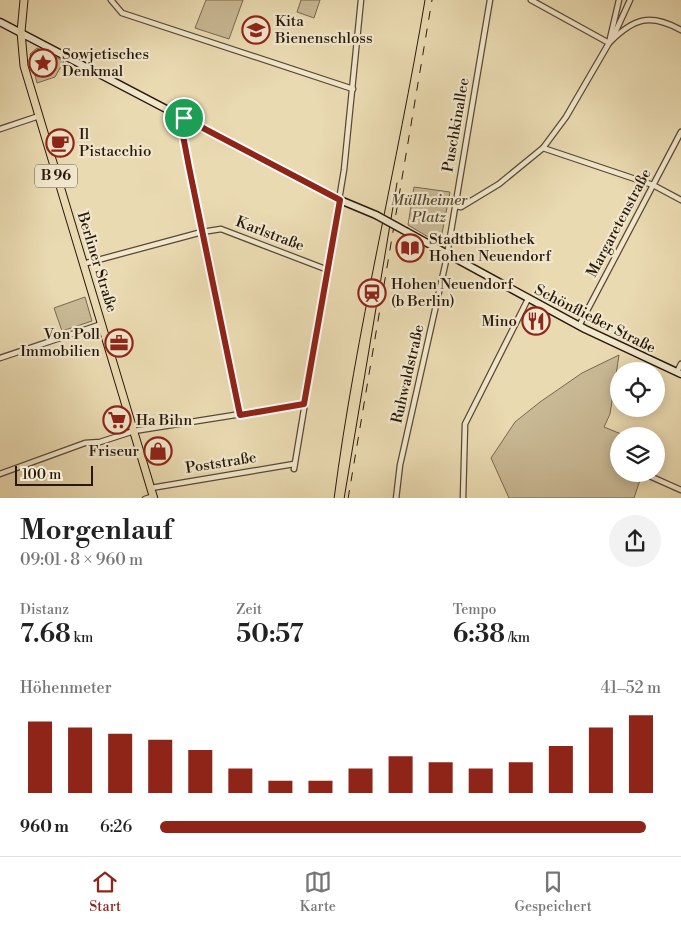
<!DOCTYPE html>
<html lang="de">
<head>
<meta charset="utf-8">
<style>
  :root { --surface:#fff; --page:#f2f2f2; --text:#222; --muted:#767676; --line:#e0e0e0; --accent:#8f2418 }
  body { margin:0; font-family:"Libre Bodoni",serif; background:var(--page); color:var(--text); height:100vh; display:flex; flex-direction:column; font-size:19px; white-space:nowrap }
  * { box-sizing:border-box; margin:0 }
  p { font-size:16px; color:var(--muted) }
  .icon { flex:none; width:28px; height:28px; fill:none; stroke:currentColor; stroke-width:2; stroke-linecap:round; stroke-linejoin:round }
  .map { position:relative; height:498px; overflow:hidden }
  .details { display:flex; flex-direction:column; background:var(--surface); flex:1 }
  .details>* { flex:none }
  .controls { position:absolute; left:610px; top:362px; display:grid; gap:10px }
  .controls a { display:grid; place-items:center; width:55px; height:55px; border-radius:50%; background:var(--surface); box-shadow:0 2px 12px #0003; font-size:25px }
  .scale { position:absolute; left:15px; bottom:12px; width:78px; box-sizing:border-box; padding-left:5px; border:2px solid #27180c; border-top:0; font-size:14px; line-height:18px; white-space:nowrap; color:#27180c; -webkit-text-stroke:4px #f1e7cc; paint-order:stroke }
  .pin { position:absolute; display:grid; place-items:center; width:42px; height:42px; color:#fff; margin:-21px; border:2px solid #fff; border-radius:50%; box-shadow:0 1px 5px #0007 }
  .round { display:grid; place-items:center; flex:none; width:52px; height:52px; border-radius:26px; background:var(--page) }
  .headline { display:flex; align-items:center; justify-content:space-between; height:85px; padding:0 20px }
  h1 { font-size:28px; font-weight:600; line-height:38px }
  .metrics { display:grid; grid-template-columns:repeat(3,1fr); gap:8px; height:85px; padding:5px 20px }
  .metrics div { display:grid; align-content:center }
  .metrics b { font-size:25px; font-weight:600 }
  .metrics small { font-size:14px; font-weight:400 }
  .metrics p { font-size:14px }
  .chart { height:140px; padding:10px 20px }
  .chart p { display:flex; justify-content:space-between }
  .chart svg { width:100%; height:90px; margin-top:5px; stroke:var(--accent); stroke-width:6 }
  ul { padding:0 20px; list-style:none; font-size:16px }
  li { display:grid; grid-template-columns:80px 60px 1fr; align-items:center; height:38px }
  li i { height:12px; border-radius:6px; background:var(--accent) }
  .menu { display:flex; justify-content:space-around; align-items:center; height:70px; border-top:1px solid var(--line); background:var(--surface); font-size:14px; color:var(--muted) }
  .menu a { display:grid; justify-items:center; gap:2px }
  .menu .selected { color:var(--accent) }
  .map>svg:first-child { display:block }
  .green { fill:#c9b995; stroke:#786850 }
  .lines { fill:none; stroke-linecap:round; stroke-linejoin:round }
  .street-casing { stroke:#584835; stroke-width:7 }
  .secondary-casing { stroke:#27180c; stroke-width:9 }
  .primary-casing { stroke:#27180c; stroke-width:9 }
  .street { stroke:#f1e7cc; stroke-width:4.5 }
  .secondary { stroke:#f1e7cc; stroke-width:6 }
  .primary { stroke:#eadab1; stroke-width:7 }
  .tram { stroke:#27180c; stroke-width:1 }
  .rail { stroke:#27180c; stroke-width:1; stroke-dasharray:9 9; stroke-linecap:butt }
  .secondary-bridge-casing { stroke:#27180c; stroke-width:9; stroke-linecap:butt }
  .secondary-bridge { stroke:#f1e7cc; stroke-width:6 }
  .route-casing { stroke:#fff; stroke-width:10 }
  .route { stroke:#8f2418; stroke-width:6 }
  .labels { text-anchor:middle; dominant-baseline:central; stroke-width:4.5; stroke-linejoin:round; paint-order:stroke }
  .shield { fill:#f1e7cc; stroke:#645646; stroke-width:1 }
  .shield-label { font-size:14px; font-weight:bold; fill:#27180c }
  .poi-label { font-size:15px; fill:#27180c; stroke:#f1e7cc; text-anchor:start }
  .street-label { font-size:15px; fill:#27180c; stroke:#f1e7cc }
  .park-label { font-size:15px; font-style:italic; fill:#584835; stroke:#f1e7cc }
</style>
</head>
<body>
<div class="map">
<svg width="681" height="499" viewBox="0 0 681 499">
  <rect width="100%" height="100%" fill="#eadab1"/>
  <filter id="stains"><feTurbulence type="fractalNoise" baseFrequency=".004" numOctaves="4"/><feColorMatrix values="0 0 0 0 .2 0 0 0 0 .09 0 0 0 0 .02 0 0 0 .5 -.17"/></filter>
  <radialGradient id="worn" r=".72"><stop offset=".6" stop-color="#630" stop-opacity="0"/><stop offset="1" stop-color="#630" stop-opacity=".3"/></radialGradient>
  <g class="green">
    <path d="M 206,0 L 243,0 L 229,39 L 195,28 Z"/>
    <path d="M 301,0 L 320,0 L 314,18 L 297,12 Z"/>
    <path d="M 37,48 L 64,61 L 55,77 L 37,83 L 30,54 Z"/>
    <path d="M 414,187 L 450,192 L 440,244 L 408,225 Z"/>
    <path d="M 85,297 L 92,321 L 62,331 L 54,308 Z"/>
    <path d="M 619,355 L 610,414 L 604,427 L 626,436 L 619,436 L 619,474 L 642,474 L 634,498 L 509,498 L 491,458 L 515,422 L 540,402 L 582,373 Z"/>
  </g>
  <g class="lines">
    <g class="street-casing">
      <g id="street">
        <path d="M 111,0 L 122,13 L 353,89"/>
        <path d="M 531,0 L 609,43"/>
        <path d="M 614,35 L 630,0"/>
        <path d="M 610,42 C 634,18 650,13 681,30"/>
        <path d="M 184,118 L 181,125 L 189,167 L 240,415"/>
        <path d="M 0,129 L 39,116"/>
        <path d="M 543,148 L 653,185 L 681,200"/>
        <path d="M 455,206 L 461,207 L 499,184 L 543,148 L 566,117 L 609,43 L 619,0"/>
        <path d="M 83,264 L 202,232 L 221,229 L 328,270"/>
        <path d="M 579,326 L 681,132"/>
        <path d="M 0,358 L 102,324"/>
        <path d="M 677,372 L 681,364"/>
        <path d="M 294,469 L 344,170 L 361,0"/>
        <path d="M 0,474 L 85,443 L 100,442 L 134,431 L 304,404"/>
        <path d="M 645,474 L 681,490"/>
        <path d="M 151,488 L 294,464"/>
        <path d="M 145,499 L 154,496"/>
        <path d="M 396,499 L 400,465 L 446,261 L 490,0"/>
        <path d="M 463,499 L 465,424 L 528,299"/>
      </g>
    </g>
    <g class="secondary-casing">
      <g id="secondary">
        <path d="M 0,22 L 340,200 L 376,215"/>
        <path d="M 407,232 L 585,329 L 681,374"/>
      </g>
    </g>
    <g class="primary-casing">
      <path id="primary" d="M 24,0 L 21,32 L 24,66 L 154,499"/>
    </g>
    <use href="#street" class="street"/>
    <use href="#secondary" class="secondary"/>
    <use href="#primary" class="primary"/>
    <g class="tram">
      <path d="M 334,499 C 356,331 397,167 425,0"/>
      <path d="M 344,499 L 397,183"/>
    </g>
    <path class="rail" d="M 348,499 L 432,0"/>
    <g class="secondary-bridge-casing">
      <path id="secondary-bridge" d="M 376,215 L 407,232"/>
    </g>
    <use href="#secondary-bridge" class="secondary-bridge"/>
  </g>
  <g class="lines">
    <g class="route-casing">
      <path id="route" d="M 184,118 L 340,200 L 304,404 L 240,415 L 189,167 L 181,125 Z"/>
    </g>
    <use href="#route" class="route"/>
  </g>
  <defs>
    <g id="school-ring" transform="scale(1.4375)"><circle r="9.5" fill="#f1e7cc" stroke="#8f2418" stroke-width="1.5"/><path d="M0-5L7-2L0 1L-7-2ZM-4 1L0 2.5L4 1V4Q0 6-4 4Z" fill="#8f2418"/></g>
    <g id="sight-ring" transform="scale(1.4375)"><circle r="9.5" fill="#f1e7cc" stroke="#8f2418" stroke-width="1.5"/><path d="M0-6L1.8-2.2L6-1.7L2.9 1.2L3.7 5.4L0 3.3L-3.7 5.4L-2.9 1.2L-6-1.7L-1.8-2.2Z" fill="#8f2418"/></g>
    <g id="cafe-ring" transform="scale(1.4375)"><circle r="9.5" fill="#f1e7cc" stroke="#8f2418" stroke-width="1.5"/><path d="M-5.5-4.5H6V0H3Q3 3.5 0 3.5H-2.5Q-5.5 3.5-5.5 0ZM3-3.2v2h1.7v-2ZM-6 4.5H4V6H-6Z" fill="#8f2418"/></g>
    <g id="library-ring" transform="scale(1.4375)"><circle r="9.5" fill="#f1e7cc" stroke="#8f2418" stroke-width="1.5"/><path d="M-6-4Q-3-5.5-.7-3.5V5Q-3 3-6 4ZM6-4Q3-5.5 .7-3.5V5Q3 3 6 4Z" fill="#8f2418"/></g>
    <g id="station-ring" transform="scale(1.4375)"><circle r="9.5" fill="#f1e7cc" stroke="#8f2418" stroke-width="1.5"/><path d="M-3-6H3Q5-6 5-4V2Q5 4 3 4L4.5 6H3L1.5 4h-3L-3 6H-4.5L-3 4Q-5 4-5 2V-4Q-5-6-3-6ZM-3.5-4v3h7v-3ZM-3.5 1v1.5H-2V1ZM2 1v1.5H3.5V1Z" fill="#8f2418"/></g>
    <g id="restaurant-ring" transform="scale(1.4375)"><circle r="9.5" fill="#f1e7cc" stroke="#8f2418" stroke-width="1.5"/><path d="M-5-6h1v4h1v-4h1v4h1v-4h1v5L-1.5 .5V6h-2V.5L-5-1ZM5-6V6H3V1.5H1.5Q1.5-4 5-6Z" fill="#8f2418"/></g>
    <g id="office-ring" transform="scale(1.4375)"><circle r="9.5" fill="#f1e7cc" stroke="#8f2418" stroke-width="1.5"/><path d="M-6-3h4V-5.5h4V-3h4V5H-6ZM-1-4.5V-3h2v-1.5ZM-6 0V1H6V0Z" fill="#8f2418"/></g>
    <g id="supermarket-ring" transform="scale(1.4375)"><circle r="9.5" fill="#f1e7cc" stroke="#8f2418" stroke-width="1.5"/><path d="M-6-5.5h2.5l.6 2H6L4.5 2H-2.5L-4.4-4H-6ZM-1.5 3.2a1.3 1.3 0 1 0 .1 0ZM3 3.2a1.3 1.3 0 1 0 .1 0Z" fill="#8f2418"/></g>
    <g id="shop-ring" transform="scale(1.4375)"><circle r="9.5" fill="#f1e7cc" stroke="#8f2418" stroke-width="1.5"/><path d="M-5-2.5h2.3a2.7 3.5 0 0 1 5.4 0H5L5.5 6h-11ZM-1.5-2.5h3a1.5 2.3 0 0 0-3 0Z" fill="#8f2418"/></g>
  </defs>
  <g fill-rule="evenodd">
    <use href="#school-ring" x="256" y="30"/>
    <use href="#sight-ring" x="43" y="63"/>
    <use href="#cafe-ring" x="60" y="143"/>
    <use href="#library-ring" x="410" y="248"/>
    <use href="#station-ring" x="372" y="293"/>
    <use href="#restaurant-ring" x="536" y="321"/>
    <use href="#office-ring" x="119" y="343"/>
    <use href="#supermarket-ring" x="117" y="420"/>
    <use href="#shop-ring" x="158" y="451"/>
  </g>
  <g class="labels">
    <rect class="shield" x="35" y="164.5" width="42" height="23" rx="4"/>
    <g class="shield-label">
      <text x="56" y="176">B 96</text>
    </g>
    <g class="poi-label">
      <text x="275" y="21">Kita<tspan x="275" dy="17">Bienenschloss</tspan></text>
      <text x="62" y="54">Sowjetisches<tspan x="62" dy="17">Denkmal</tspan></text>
      <text x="79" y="134">Il<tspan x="79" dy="17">Pistacchio</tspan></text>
      <text x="429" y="239">Stadtbibliothek<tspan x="429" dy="17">Hohen Neuendorf</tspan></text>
      <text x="391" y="284">Hohen Neuendorf<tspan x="391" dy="17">(b Berlin)</tspan></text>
      <text x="517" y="321" text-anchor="end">Mino</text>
      <text x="100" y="334" text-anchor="end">Von Poll<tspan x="100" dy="17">Immobilien</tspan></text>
      <text x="136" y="420">Ha Bihn</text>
      <text x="139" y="451" text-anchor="end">Friseur</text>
    </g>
    <g class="street-label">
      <text transform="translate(456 125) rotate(-80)">Puschkinallee</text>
      <text transform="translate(619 223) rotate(-62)">Margaretenstraße</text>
      <text transform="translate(270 234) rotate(21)">Karlstraße</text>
      <text transform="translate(97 262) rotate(73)">Berliner Straße</text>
      <text transform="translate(595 319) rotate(27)">Schönfließer Straße</text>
      <text transform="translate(408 374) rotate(-77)">Ruhwaldstraße</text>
      <text transform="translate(221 463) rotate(-9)">Poststraße</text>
    </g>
    <g class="park-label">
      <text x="429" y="200">Müllheimer<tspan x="429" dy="17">Platz</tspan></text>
    </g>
  </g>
  <rect width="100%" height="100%" filter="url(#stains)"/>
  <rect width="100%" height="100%" fill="url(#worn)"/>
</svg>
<div class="controls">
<a><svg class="icon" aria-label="locate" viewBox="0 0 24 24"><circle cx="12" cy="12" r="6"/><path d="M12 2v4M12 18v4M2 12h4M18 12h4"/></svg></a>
<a><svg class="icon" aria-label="layers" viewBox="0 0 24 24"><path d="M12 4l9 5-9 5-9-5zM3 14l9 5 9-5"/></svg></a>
</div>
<div class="scale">100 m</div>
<div class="pin" style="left:184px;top:118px;background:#1e9e55"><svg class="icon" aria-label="arrive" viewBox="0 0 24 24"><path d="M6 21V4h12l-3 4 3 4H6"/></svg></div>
</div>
<section class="details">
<div class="headline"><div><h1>Morgenlauf</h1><p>09:01 · 8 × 960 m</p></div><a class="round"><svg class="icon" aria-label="share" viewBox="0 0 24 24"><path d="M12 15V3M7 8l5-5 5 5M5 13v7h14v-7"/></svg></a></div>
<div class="metrics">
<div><p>Distanz</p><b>7.68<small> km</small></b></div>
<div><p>Zeit</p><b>50:57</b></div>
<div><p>Tempo</p><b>6:38<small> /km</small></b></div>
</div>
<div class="chart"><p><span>Höhenmeter</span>41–52 m</p>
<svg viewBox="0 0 160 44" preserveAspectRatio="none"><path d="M5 44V9M15 44V12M25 44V15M35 44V18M45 44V23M55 44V32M65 44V38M75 44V38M85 44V32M95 44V26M105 44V29M115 44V32M125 44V29M135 44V21M145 44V12M155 44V6"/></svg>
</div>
<ul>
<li><b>960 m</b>6:26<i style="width:97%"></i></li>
</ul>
</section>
<nav class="menu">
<a class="selected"><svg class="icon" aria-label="home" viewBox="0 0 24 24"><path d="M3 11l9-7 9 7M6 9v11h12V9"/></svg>Start</a>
<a><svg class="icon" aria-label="map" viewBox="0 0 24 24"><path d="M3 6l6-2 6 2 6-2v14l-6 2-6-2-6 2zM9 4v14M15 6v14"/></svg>Karte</a>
<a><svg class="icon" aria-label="saved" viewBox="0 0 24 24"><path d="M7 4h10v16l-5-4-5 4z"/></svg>Gespeichert</a>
</nav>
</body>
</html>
